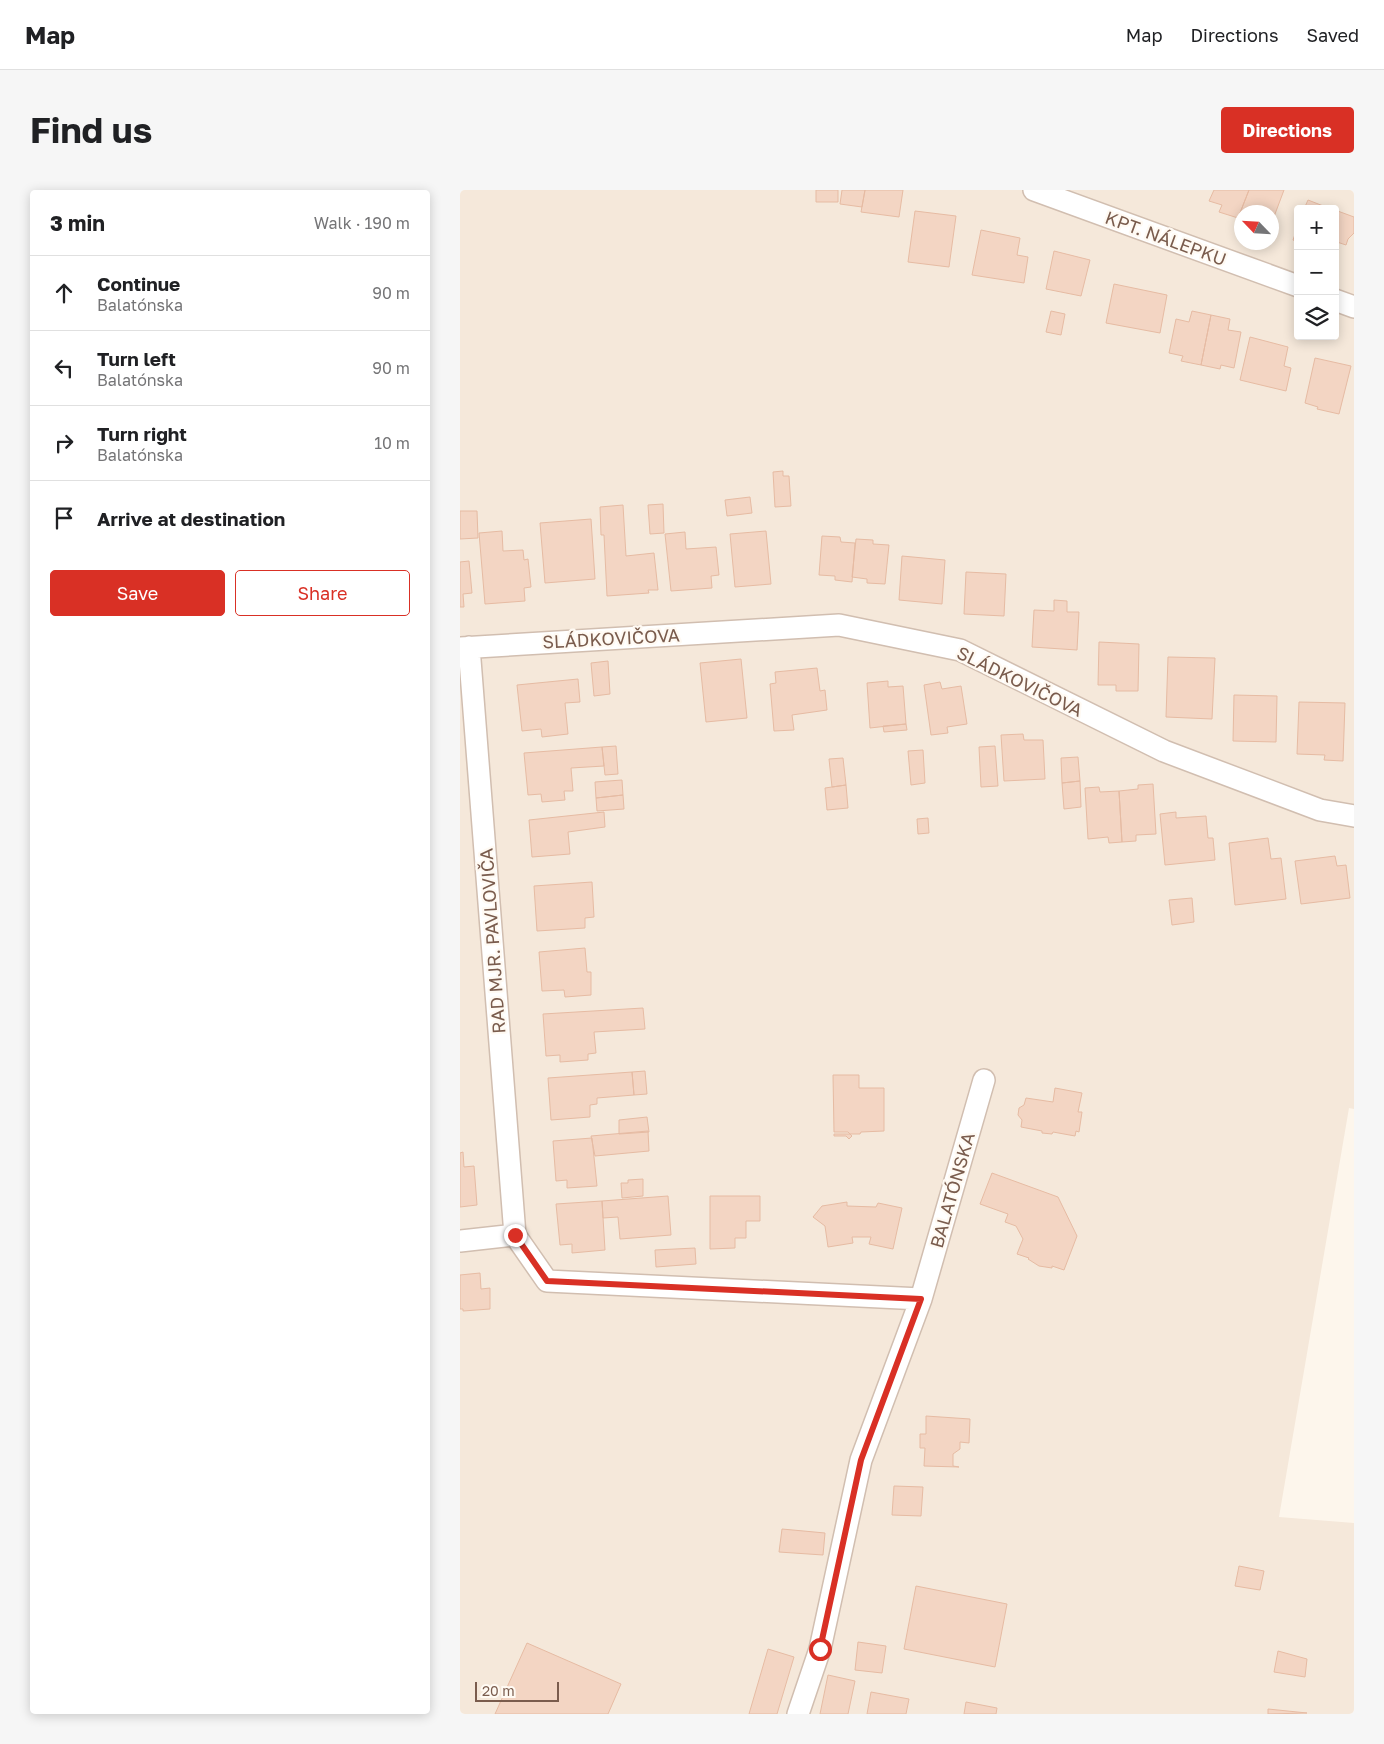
<!DOCTYPE html>
<meta charset="utf-8">
<style>
body{margin:0;font-family:"Golos Text",sans-serif;background:#f6f6f6;color:#202124}
.controls{position:absolute;right:15px;top:15px;display:grid;overflow:hidden;border-radius:5px;box-shadow:0 2px 12px #0003}
.controls button{width:45px;height:45px;display:grid;place-items:center;padding:0;border:0;border-bottom:1px solid #e0e0e0;background:#fff;color:#202124;font:25px sans-serif}
.compass{position:absolute;left:774px;top:15px;width:45px;height:45px;border-radius:50%;background:#fff;box-shadow:0 2px 12px #0003;rotate:295deg}
.scale{position:absolute;left:15px;bottom:12px;width:84px;box-sizing:border-box;padding-left:5px;border:2px solid #7a5c4d;border-top:0;font-size:14px;line-height:18px;white-space:nowrap;color:#7a5c4d;-webkit-text-stroke:4px #fffaf3;paint-order:stroke}
.stop{position:absolute;width:15px;height:15px;margin:-11px;border:4px solid #d93025;border-radius:50%;background:#fff}
.stop.end{background:#d93025;border-color:#fff;box-shadow:0 1px 5px #0008}
.list{margin:0;padding:0;list-style:none}
h2{display:flex;justify-content:space-between;align-items:center;height:65px;margin:0;padding:0 20px;font-size:21px}
h2 small{font-size:16px;font-weight:400;color:#757577}
.list li{display:grid;grid-template-columns:32px 1fr auto;gap:15px;align-items:center;box-sizing:border-box;height:75px;padding:0 20px;border-top:1px solid #e0e0e0}
.list b{display:block;font-size:19px;white-space:nowrap}
.list p{margin:0;font-size:16px;white-space:nowrap;color:#757577}
.list em{font-size:16px;font-style:normal;color:#757577}
.actions{display:flex;gap:10px;padding:15px 20px}
.actions a{flex:1;padding:11px 0;border:1px solid #d93025;border-radius:5px;text-align:center;font-size:18px;color:#d93025}
.actions .main{background:#d93025;color:#fff}
.icon{flex:none;width:28px;height:28px;fill:none;stroke:currentColor;stroke-width:2;stroke-linecap:round;stroke-linejoin:round}
.map{position:relative;flex:none;width:894px;height:1524px;overflow:hidden;border-radius:5px}
header{display:flex;align-items:center;gap:30px;box-sizing:border-box;height:70px;padding:0 25px;background:#fff;border-bottom:1px solid #e0e0e0}
header strong{font-size:24px}
nav{display:flex;gap:28px;margin-inline-start:auto;font-size:18px}
.intro{display:flex;align-items:center;justify-content:space-between;box-sizing:border-box;height:120px;padding:0 30px}
h1{margin:0;font-size:35px}
.button{padding:12px 22px;border-radius:5px;background:#d93025;color:#fff;font-size:18px;font-weight:700}
main{display:flex;gap:30px;padding:0 30px}
aside{flex:1;background:#fff;border-radius:5px;box-shadow:0 2px 12px #0003}
.map>svg:first-child{display:block}
.residential{fill:#f5e8da;fill-rule:evenodd}
.building{fill:#f3d5c3;stroke:#e6bba3}
.lines{fill:none;stroke-linecap:round;stroke-linejoin:round}
.street-casing{stroke:#d1beb0;stroke-width:24}
.street{stroke:#fff;stroke-width:21}
.route{stroke:#d93025;stroke-width:6}
.labels{text-anchor:middle;dominant-baseline:central;stroke-width:4.5;stroke-linejoin:round;paint-order:stroke}
.street-label{font-size:18px;fill:#7a5c4d;stroke:#fffaf3}
</style>
<header>
<strong>Map</strong>
<nav><a>Map</a><a>Directions</a><a>Saved</a></nav>
</header>
<div class="intro"><h1>Find us</h1><a class="button">Directions</a></div>
<main>
<aside>
<h2>3 min<small>Walk · 190 m</small></h2>
<ul class="list">
<li><svg class="icon" aria-label="ahead" viewBox="0 0 24 24"><path d="M12 20V5M6 11l6-6 6 6"/></svg><div><b>Continue</b><p>Balatónska</p></div><em>90 m</em></li>
<li><svg class="icon" aria-label="left" viewBox="0 0 24 24"><path d="M17 20v-9H6M10 6l-5 5 5 5"/></svg><div><b>Turn left</b><p>Balatónska</p></div><em>90 m</em></li>
<li><svg class="icon" aria-label="right" viewBox="0 0 24 24"><path d="M7 20v-9h11M14 6l5 5-5 5"/></svg><div><b>Turn right</b><p>Balatónska</p></div><em>10 m</em></li>
<li><svg class="icon" aria-label="arrive" viewBox="0 0 24 24"><path d="M6 21V4h12l-3 4 3 4H6"/></svg><div><b>Arrive at destination</b></div></li>
</ul>
<div class="actions"><a class="main">Save</a><a>Share</a></div>
</aside>
<div class="map">
<svg width="894" height="1524" viewBox="0 0 894 1524">
<rect width="100%" height="100%" fill="#fdf6ec"/>
<path class="residential" d="M0,0H894V919L889,918L819,1327L894,1333V1524H0ZM838,19H875V146H838ZM782,22H812V52H782Z"/>
<path class="building" d="M356,0H378V12H356Z
M382,0H405L402,17L380,14Z
M405,0H443L439,27L401,22Z
M754,0H789L778,28L759,22L762,15L749,11Z
M789,0H824L812,32V22H782V30L778,28Z
M848,10L871,19H844Z
M875,20L894,27V43L888,49L886,55L877,52L875,56Z
M455,21L496,26L489,77L448,72Z
M838,36V52L833,50Z
M521,40L560,48L557,65L568,67L564,93L512,85Z
M594,61L630,70L621,106L586,99Z
M654,94L707,105L700,143L646,133Z
M591,121L605,124L601,145L586,142Z
M732,121L751,125L741,175L721,171L723,166L709,163L716,129L729,132Z
M751,125L770,129L768,140L781,142L774,178L761,175L760,179L741,175Z
M790,147L828,157L824,176L831,178L826,201L780,190Z
M855,168L891,176L879,224L857,219L858,217L845,213Z
M323,281V286H329L331,316L315,317L313,282Z
M290,307L292,323L267,326L265,310Z
M203,314L204,343L190,344L188,315Z
M163,315L166,366L194,363L198,400H188L189,403L147,406L144,345H141L140,317Z
M0,321H17L18,348L0,349Z
M131,329L135,389L85,393L80,333Z
M42,341L43,361L63,360L64,370L68,369L71,397L64,398L65,411L25,414L19,343Z
M306,341L311,394L275,397L270,344Z
M225,342L226,359L256,357L259,385L251,386L252,398L211,401L205,344Z
M362,346L380,347L381,352L395,353L392,392L375,390V386L359,385Z
M396,349L413,350V354L429,355L425,394L407,393V389L392,387Z
M442,366L485,370L482,414L439,410Z
M9,371L12,403L3,404L4,417H0V372Z
M506,382L546,384L544,426L504,424Z
M594,410L607,411V422H619L617,460L572,457L574,420L594,421Z
M639,452L679,454L678,501H656V495H638Z
M708,467L755,468L752,529L706,527Z
M281,469L287,528L246,532L240,473Z
M148,471L150,504L134,506L131,473Z
M357,478L360,501L365,500L367,520L332,525L334,540L314,541L310,494L316,493L315,482Z
M118,489L120,512L105,513L108,544L82,547L81,539L62,541L57,495Z
M428,491V497L443,496L446,534L410,538L407,493Z
M480,492L482,499L501,496L507,534L487,537L488,543L471,545L464,495Z
M774,505L817,506L816,552L773,551Z
M839,512L885,513L883,571L864,570L865,565L837,564Z
M446,534L447,540L424,542L423,536Z
M563,544L564,550H583L585,589L544,591L541,545Z
M156,556L158,584L145,585L142,557Z
M535,556L538,596L521,597L519,557Z
M142,557L144,576L111,578L113,601H104L105,610L82,612L81,604L68,605L64,563Z
M463,560L465,593L451,595L448,561Z
M618,567L620,591L602,593L601,568Z
M383,568L386,595L372,597L369,569Z
M162,590L163,605L136,608L135,592Z
M620,591L621,617L604,619L602,593Z
M693,594L696,644L676,645V651L662,652L659,601L678,599V595Z
M386,595L388,618L367,620L365,598Z
M639,597L640,602L659,601L662,652L649,653L648,647L628,649L625,598Z
M163,605L164,619L137,621L136,608Z
M144,622L145,637L108,642L110,664L72,667L69,630Z
M716,622V628L746,626L748,648H753L755,670L705,675L700,624Z
M468,628L469,643L458,644L457,629Z
M808,648L811,669L821,668L826,709L775,715L769,653Z
M875,666L877,676L886,675L890,708L841,714L835,671Z
M132,692L134,727L125,728V738L77,741L74,696Z
M732,708L734,732L712,735L709,710Z
M125,758L127,782H131V805L105,807L104,800L82,801L79,762Z
M183,818L185,839L134,842L136,863L128,864V870L100,872V865L86,866L83,824Z
M185,881L187,904L174,905L172,882Z
M172,882L174,905L137,908V914L130,915V927L91,930L88,888Z
M373,885H399V898H424V941L401,942L400,944H390L388,942H374Z
M595,898L622,903L618,922H622L619,942L616,941L615,946L593,942L592,944L582,943V941L561,937L562,930L558,925L559,918L564,915L566,908L593,912Z
M187,927L189,942L159,944V930Z
M188,941L189,961L135,966L131,946Z
M374,944H390L392,946L389,949L386,946H374Z
M132,948L137,996L107,998V990L96,991L93,951Z
M3,962L4,977L14,976L17,1015L0,1017V963Z
M532,983L598,1007L617,1046L604,1080L592,1076V1078L579,1076L568,1069L569,1068L557,1064L563,1049L556,1036L545,1032L548,1024L520,1014Z
M183,989V1006L162,1008L161,993H168V990Z
M208,1006L211,1045L160,1049L158,1027L143,1028L142,1011Z
M250,1006H300V1031H286V1048H275V1058L250,1059Z
M142,1011L145,1060L112,1063V1054L100,1055L96,1014Z
M387,1012V1016L416,1017L418,1013L442,1018L433,1059L409,1054L411,1047H392L393,1053L368,1057L365,1036L353,1027L362,1016Z
M235,1058L236,1074L196,1077L195,1060Z
M20,1083L21,1099L30,1098V1119L3,1121V1119H0V1085Z
M466,1226L510,1229L509,1253L500,1252V1259L493,1264V1276L499,1277L464,1276L465,1258H460V1244H466Z
M434,1296L463,1297L461,1326L432,1325Z
M322,1339L365,1343L363,1365L319,1362Z
M779,1376L804,1381L800,1400L775,1396Z
M456,1396L547,1414L535,1477L444,1459Z
M398,1452L426,1456L422,1483L395,1480Z
M67,1453L161,1494L148,1524H35Z
M308,1459L334,1467L317,1524H289Z
M818,1461L847,1469L845,1487L814,1482Z
M368,1485L395,1491L388,1524H360Z
M411,1502L449,1509L446,1524H407Z
M506,1512L537,1518L536,1524H504Z
M808,1519L847,1523L808,1524Z"/>
<g class="lines">
<defs>
<path id="street" d="M574,0L838,96
M875,110L894,117
M9,457L55,1045
M0,458L379,435L500,460L704,561L860,620L894,626
M55,1045L87,1091L461,1109
M0,1051L55,1045
M338,1524L360,1459L401,1270L461,1109L524,890"/>
</defs>
<use href="#street" class="street-casing"/>
<use href="#street" class="street"/>
</g>
<g class="lines">
<path class="route" d="M55,1045L87,1091L461,1109L401,1270L360,1459"/>
</g>
<g class="labels">
<g class="street-label">
<text transform="translate(706 48) rotate(20)">KPT. NÁLEPKU</text>
<text transform="translate(151 448) rotate(-3)">SLÁDKOVIČOVA</text>
<text transform="translate(560 491) rotate(26)">SLÁDKOVIČOVA</text>
<text transform="translate(32 751) rotate(-94)">RAD MJR. PAVLOVIČA</text>
<text transform="translate(492 1000) rotate(-74)">BALATÓNSKA</text>
</g>
</g>
</svg>
<div class="controls">
<button>+</button>
<button>−</button>
<button><svg class="icon" aria-label="layers" viewBox="0 0 24 24"><path d="M12 4l9 5-9 5-9-5zM3 14l9 5 9-5"/></svg></button>
</div>
<svg class="compass" viewBox="-18 -18 36 36"><path d="M0-13l5 13h-10z" fill="#e53935"/><path d="M0 13l5-13h-10z" fill="#757577"/></svg>
<div class="scale">20 m</div>
<div class="stop" style="left:360px;top:1459px"></div>
<div class="stop end" style="left:55px;top:1045px"></div>
</div>
</main>
